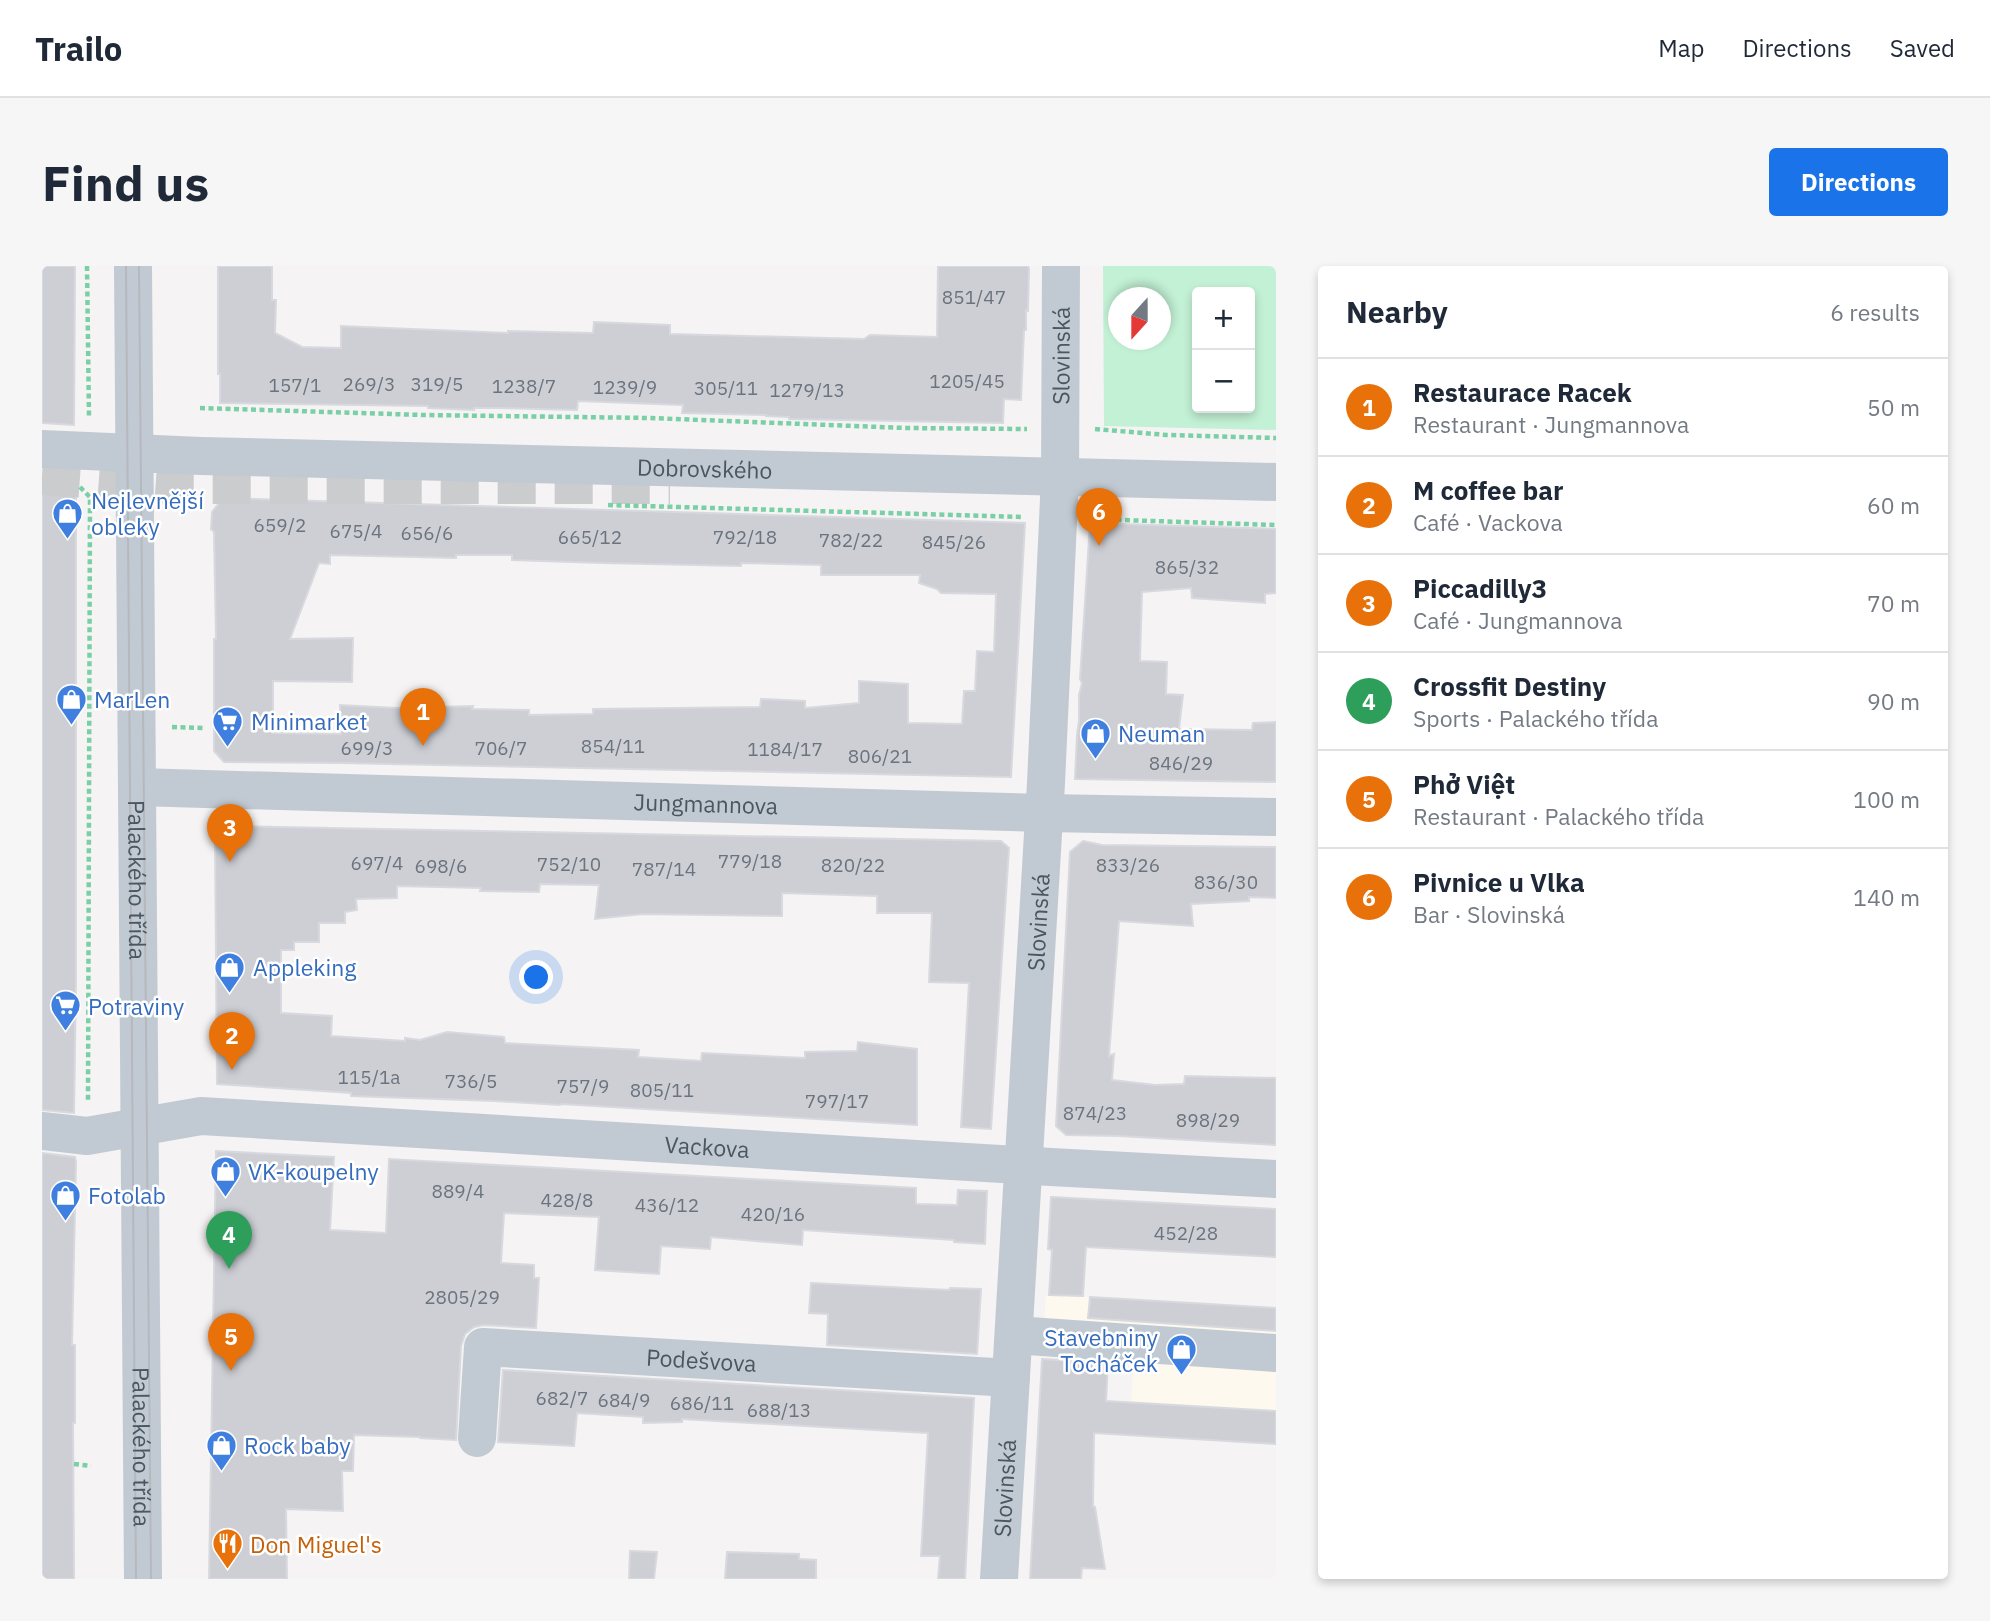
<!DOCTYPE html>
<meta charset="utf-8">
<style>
body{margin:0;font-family:"IBM Plex Sans",sans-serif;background:#f6f6f7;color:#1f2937}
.controls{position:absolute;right:21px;top:21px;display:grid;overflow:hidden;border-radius:7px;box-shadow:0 4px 10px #0003}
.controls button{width:63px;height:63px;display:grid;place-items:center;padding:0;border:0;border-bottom:2px solid #e0e1e3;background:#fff;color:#1f2937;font:35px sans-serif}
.compass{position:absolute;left:1066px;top:21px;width:63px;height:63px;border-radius:50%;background:#fff;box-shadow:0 4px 10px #0003;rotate:201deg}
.you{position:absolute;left:495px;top:712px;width:24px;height:24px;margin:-18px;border:5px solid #fff;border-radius:50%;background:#1a73e8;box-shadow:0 0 0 10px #1a73e833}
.badge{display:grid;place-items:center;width:46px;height:46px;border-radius:50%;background:#1a73e8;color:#fff;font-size:23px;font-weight:700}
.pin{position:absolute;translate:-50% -58px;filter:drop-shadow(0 2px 4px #0008)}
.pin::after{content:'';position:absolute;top:37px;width:24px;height:21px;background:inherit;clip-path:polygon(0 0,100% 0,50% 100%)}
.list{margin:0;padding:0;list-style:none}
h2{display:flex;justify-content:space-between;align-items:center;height:91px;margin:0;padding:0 28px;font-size:30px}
h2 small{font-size:23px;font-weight:400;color:#747a83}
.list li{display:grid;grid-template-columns:46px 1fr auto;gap:21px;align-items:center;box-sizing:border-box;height:98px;padding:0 28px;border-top:2px solid #e0e1e3}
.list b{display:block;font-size:26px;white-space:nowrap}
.list p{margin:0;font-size:23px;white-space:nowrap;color:#747a83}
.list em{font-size:23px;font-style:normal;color:#747a83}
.map{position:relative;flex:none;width:1234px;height:1313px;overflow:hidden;border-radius:7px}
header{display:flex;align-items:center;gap:42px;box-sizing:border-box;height:98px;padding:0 35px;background:#fff;border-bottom:2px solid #e0e1e3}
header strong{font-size:33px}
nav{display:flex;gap:38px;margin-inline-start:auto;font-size:24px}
.intro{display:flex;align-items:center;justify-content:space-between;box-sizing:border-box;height:168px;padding:0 42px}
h1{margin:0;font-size:49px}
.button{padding:18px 32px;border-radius:7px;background:#1a73e8;color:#fff;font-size:24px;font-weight:700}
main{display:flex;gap:42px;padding:0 42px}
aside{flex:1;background:#fff;border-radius:7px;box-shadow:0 4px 10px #0003}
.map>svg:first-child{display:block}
.commercial{fill:#fdf9ef}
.green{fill:#c3f1d5;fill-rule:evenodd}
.building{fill:#cdcfd5;stroke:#d7d9de;stroke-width:2;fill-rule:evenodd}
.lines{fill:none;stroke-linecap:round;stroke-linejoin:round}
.highway-tunnel{stroke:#caccce;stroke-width:38;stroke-dasharray:38 19;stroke-linecap:butt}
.path{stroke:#7ad0a6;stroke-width:4.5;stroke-dasharray:5 3.5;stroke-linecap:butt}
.minor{stroke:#c1cad2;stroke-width:38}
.tram{stroke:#b5b8bd;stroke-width:2}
.labels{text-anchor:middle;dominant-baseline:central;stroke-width:5;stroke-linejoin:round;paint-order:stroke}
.number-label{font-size:19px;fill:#6b747e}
.street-label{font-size:23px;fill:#4a5661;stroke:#fff}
.shop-label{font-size:23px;fill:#366cbe;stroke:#fff;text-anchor:start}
.food-label{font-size:23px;fill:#c56008;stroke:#fff;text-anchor:start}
</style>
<header>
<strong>Trailo</strong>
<nav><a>Map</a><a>Directions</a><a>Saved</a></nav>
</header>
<div class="intro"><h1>Find us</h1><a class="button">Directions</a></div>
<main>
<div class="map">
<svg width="1234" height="1313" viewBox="0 0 1234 1313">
<rect width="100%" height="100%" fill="#f5f3f3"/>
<path class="commercial" d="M1004,1029L1234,1042V1178L1087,1169L1092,1093L1001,1071Z"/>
<path class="green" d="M1061,0H1234V164L1062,160ZM1155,26H1208V142H1155ZM1076,32H1118V74H1076Z"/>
<path class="building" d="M0,0H33L32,159L0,157Z
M176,0H230V34H234L233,67L260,81L299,82V60L466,67V65L551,67L552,56L628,59V68L822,73L828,69L895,71L896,0H986L987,3L986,45L984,44V64H982L979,134L962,133L961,157L747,153V151L724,150V149L640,147L641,139L536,135L535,144L453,142H432V144L386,142V140L178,137V108H176Z
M0,221L34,224V713L32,847L0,844Z
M181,232L983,257L969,511L299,497L182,496L172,485V373H174L172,266L169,263L170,246ZM288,289L414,292V289H470V294L561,297L699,300V297L779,299V309H878L877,317L895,323L899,327L954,328L952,386L935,385L933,425H922L920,458L866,457V418L817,415V437L763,442V435L719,433L718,441L551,443V448L487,449V444L430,443L431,440L355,442L298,439L299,468L231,467V415L310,416L311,372L248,373L277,297L288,298Z
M1048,258H1080L1234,263V327L1223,328V337L1150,332L1149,322L1100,326L1098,395L1125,396L1124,428L1141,429L1137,463L1210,464L1211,457L1234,456V516L1033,513L1035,469L1037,455V429L1040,417L1038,413Z
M184,560L959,575L967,582L949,863L919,861L927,717L887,716L890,647H835V630L740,627V650L601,648L553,653L557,619L498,618L497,626L438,625L439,622L355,620V632L314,633L315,644L303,646V657H277V676H252V684H239V747L290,750L289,770L363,775V772L378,774L405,766L462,771L463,777L597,784L596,791L659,795L660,787L763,792V786L815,785L816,776L875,783V859L519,838L518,839L453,835L309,830V827L175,818L173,570Z
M1041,575L1060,579L1234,581V632L1207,631V635L1149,638L1151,660L1077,655L1067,790L1072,788L1070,814L1113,819L1142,818L1143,810L1234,812V879L1078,870L1024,869L1014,860L1028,586Z
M174,885L292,891L288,964L344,967L347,893L874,922V938L915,939L916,924L945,925L943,978L912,976V974L761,964L760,979L669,971L668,983L619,980L617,1008L553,1004L557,951L462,947L459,997L492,999V1012H497L494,1062L442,1059L432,1061L423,1068L419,1080L414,1174L378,1172V1171L312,1169L311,1205H300L301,1245L244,1243L245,1313H167Z
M0,887L33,891L34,895L30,1079H33V1157H31L32,1313H0Z
M1009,931L1234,943V991L1044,981L1041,1030L1007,1029L1010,984L1006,983Z
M769,1017L907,1024L908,1022L939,1023L935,1088L785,1079L786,1048L767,1047Z
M1048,1031L1234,1042V1065L1046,1052Z
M1000,1093L1066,1097L1064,1135L1234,1145V1178L1052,1167L1051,1240L1053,1241L1063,1303L1040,1302L1039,1313H988Z
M461,1104L932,1132L923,1313H896L898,1290H879L886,1167L640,1153V1156L601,1157V1151L535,1147L532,1180L456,1176Z
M588,1285L615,1286L612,1313H587Z
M685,1286L757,1288V1293L774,1294V1313H683Z"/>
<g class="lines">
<path class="highway-tunnel" d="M0,210L129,219H628"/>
<path class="path" d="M45,0L47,151
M158,142L381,149L608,152L863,162L985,163
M1053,163L1125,169L1234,172
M38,221L48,231L46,835
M566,239L981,251
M1049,253L1234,259
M130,461L161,462
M32,1198L49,1200"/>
<g class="minor">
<path id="s1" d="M91,0L101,1313"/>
<path id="s2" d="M0,183L159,190L1234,216"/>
<path id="s3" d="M95,521L1003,547L1234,551"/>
<path id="s4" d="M0,865L45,870L159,850L1009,901L1234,913"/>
<path d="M972,1069L1234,1087"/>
<path id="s5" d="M435,1172L441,1081L969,1112"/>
<path id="s6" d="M957,1313L1004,517L1018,211L1019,0"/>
</g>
<path class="tram" d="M84,0L94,1313
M97,0L109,1313"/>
</g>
<defs>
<symbol id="shop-pin" viewBox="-11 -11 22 30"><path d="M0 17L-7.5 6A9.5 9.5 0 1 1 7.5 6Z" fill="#3f7fe0" stroke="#fff"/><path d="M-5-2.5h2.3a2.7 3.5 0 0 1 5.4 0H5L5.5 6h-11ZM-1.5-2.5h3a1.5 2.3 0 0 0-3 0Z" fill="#fff"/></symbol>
<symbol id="supermarket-pin" viewBox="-11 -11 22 30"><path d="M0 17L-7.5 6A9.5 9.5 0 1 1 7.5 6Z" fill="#3f7fe0" stroke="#fff"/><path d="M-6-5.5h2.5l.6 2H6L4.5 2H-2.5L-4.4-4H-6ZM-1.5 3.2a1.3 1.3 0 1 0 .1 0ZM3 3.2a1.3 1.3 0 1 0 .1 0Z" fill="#fff"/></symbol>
<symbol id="restaurant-pin" viewBox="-11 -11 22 30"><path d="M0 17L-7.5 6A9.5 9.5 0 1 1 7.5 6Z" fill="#e8710a" stroke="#fff"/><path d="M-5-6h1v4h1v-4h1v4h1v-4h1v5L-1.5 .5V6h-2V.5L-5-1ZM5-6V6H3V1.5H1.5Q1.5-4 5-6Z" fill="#fff"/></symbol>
</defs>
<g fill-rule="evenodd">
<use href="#shop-pin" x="8" y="230" width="35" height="47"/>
<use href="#shop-pin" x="12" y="416" width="35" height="47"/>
<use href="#supermarket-pin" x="168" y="438" width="35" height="47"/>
<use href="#shop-pin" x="1036" y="450" width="35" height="47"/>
<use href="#shop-pin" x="170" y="684" width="35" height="47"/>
<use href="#supermarket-pin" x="6" y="722" width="35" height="47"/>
<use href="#shop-pin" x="166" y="888" width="35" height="47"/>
<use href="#shop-pin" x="6" y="912" width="35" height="47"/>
<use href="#shop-pin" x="1122" y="1066" width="35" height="47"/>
<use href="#shop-pin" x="162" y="1162" width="35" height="47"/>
<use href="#restaurant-pin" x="168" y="1260" width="35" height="47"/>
</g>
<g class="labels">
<g class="number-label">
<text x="932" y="31">851/47</text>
<text x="925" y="115">1205/45</text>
<text x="327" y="118">269/3</text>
<text x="395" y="118">319/5</text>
<text x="253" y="119">157/1</text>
<text x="482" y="120">1238/7</text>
<text x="583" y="121">1239/9</text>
<text x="684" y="122">305/11</text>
<text x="765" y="124">1279/13</text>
<text x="238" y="259">659/2</text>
<text x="314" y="265">675/4</text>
<text x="385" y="267">656/6</text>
<text x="548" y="271">665/12</text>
<text x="703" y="271">792/18</text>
<text x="809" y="274">782/22</text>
<text x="912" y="276">845/26</text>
<text x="1145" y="301">865/32</text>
<text x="571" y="480">854/11</text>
<text x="325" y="482">699/3</text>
<text x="459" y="482">706/7</text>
<text x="743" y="483">1184/17</text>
<text x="838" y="490">806/21</text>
<text x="1139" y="497">846/29</text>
<text x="708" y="595">779/18</text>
<text x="335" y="597">697/4</text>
<text x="527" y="598">752/10</text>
<text x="811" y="599">820/22</text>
<text x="1086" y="599">833/26</text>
<text x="399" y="600">698/6</text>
<text x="622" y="603">787/14</text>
<text x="1184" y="616">836/30</text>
<text x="327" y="811">115/1a</text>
<text x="429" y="815">736/5</text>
<text x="541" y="820">757/9</text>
<text x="620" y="824">805/11</text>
<text x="795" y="835">797/17</text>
<text x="1053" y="847">874/23</text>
<text x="1166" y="854">898/29</text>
<text x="416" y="925">889/4</text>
<text x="525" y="934">428/8</text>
<text x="625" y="939">436/12</text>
<text x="731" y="948">420/16</text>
<text x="1144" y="967">452/28</text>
<text x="420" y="1031">2805/29</text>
<text x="520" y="1132">682/7</text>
<text x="582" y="1134">684/9</text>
<text x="660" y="1137">686/11</text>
<text x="737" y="1144">688/13</text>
</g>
<g class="street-label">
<text stroke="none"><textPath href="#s6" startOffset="1225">Slovinská</textPath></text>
<text stroke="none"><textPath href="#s2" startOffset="663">Dobrovského</textPath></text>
<text stroke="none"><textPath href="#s3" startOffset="569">Jungmannova</textPath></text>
<text stroke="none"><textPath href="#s1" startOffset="614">Palackého třída</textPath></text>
<text stroke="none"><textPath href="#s6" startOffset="658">Slovinská</textPath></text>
<text stroke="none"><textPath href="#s4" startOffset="668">Vackova</textPath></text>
<text stroke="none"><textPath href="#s5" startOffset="310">Podešvova</textPath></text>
<text stroke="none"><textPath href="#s1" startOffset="1181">Palackého třída</textPath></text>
<text stroke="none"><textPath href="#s6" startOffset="91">Slovinská</textPath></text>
</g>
<g class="shop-label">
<text x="49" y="234">Nejlevnější<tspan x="49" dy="26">obleky</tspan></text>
<text x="52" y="433">MarLen</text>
<text x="209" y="455">Minimarket</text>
<text x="1076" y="467">Neuman</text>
<text x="211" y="701">Appleking</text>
<text x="46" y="740">Potraviny</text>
<text x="206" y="905">VK-koupelny</text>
<text x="46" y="929">Fotolab</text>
<text x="1116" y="1071" text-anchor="end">Stavebniny<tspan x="1116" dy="26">Tocháček</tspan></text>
<text x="202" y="1179">Rock baby</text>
</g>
<g class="food-label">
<text x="208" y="1278">Don Miguel's</text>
</g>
</g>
</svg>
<div class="controls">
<button>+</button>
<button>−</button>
</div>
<svg class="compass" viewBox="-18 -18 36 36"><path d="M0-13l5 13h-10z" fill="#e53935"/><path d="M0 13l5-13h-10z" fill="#747a83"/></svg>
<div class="you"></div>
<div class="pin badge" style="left:381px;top:480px;background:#e8710a">1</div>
<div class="pin badge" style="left:190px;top:804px;background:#e8710a">2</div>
<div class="pin badge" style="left:188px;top:596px;background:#e8710a">3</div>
<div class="pin badge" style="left:187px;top:1003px;background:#2e9e5b">4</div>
<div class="pin badge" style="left:189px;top:1105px;background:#e8710a">5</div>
<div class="pin badge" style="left:1057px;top:280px;background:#e8710a">6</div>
</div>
<aside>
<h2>Nearby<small>6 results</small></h2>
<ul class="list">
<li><span class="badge" style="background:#e8710a">1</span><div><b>Restaurace Racek</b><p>Restaurant · Jungmannova</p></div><em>50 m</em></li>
<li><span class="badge" style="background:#e8710a">2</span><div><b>M coffee bar</b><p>Café · Vackova</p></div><em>60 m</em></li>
<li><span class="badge" style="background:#e8710a">3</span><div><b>Piccadilly3</b><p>Café · Jungmannova</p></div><em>70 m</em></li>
<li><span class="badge" style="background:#2e9e5b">4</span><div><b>Crossfit Destiny</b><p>Sports · Palackého třída</p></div><em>90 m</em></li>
<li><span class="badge" style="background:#e8710a">5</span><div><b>Phở Việt</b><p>Restaurant · Palackého třída</p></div><em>100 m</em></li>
<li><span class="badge" style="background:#e8710a">6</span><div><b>Pivnice u Vlka</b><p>Bar · Slovinská</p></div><em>140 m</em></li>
</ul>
</aside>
</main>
